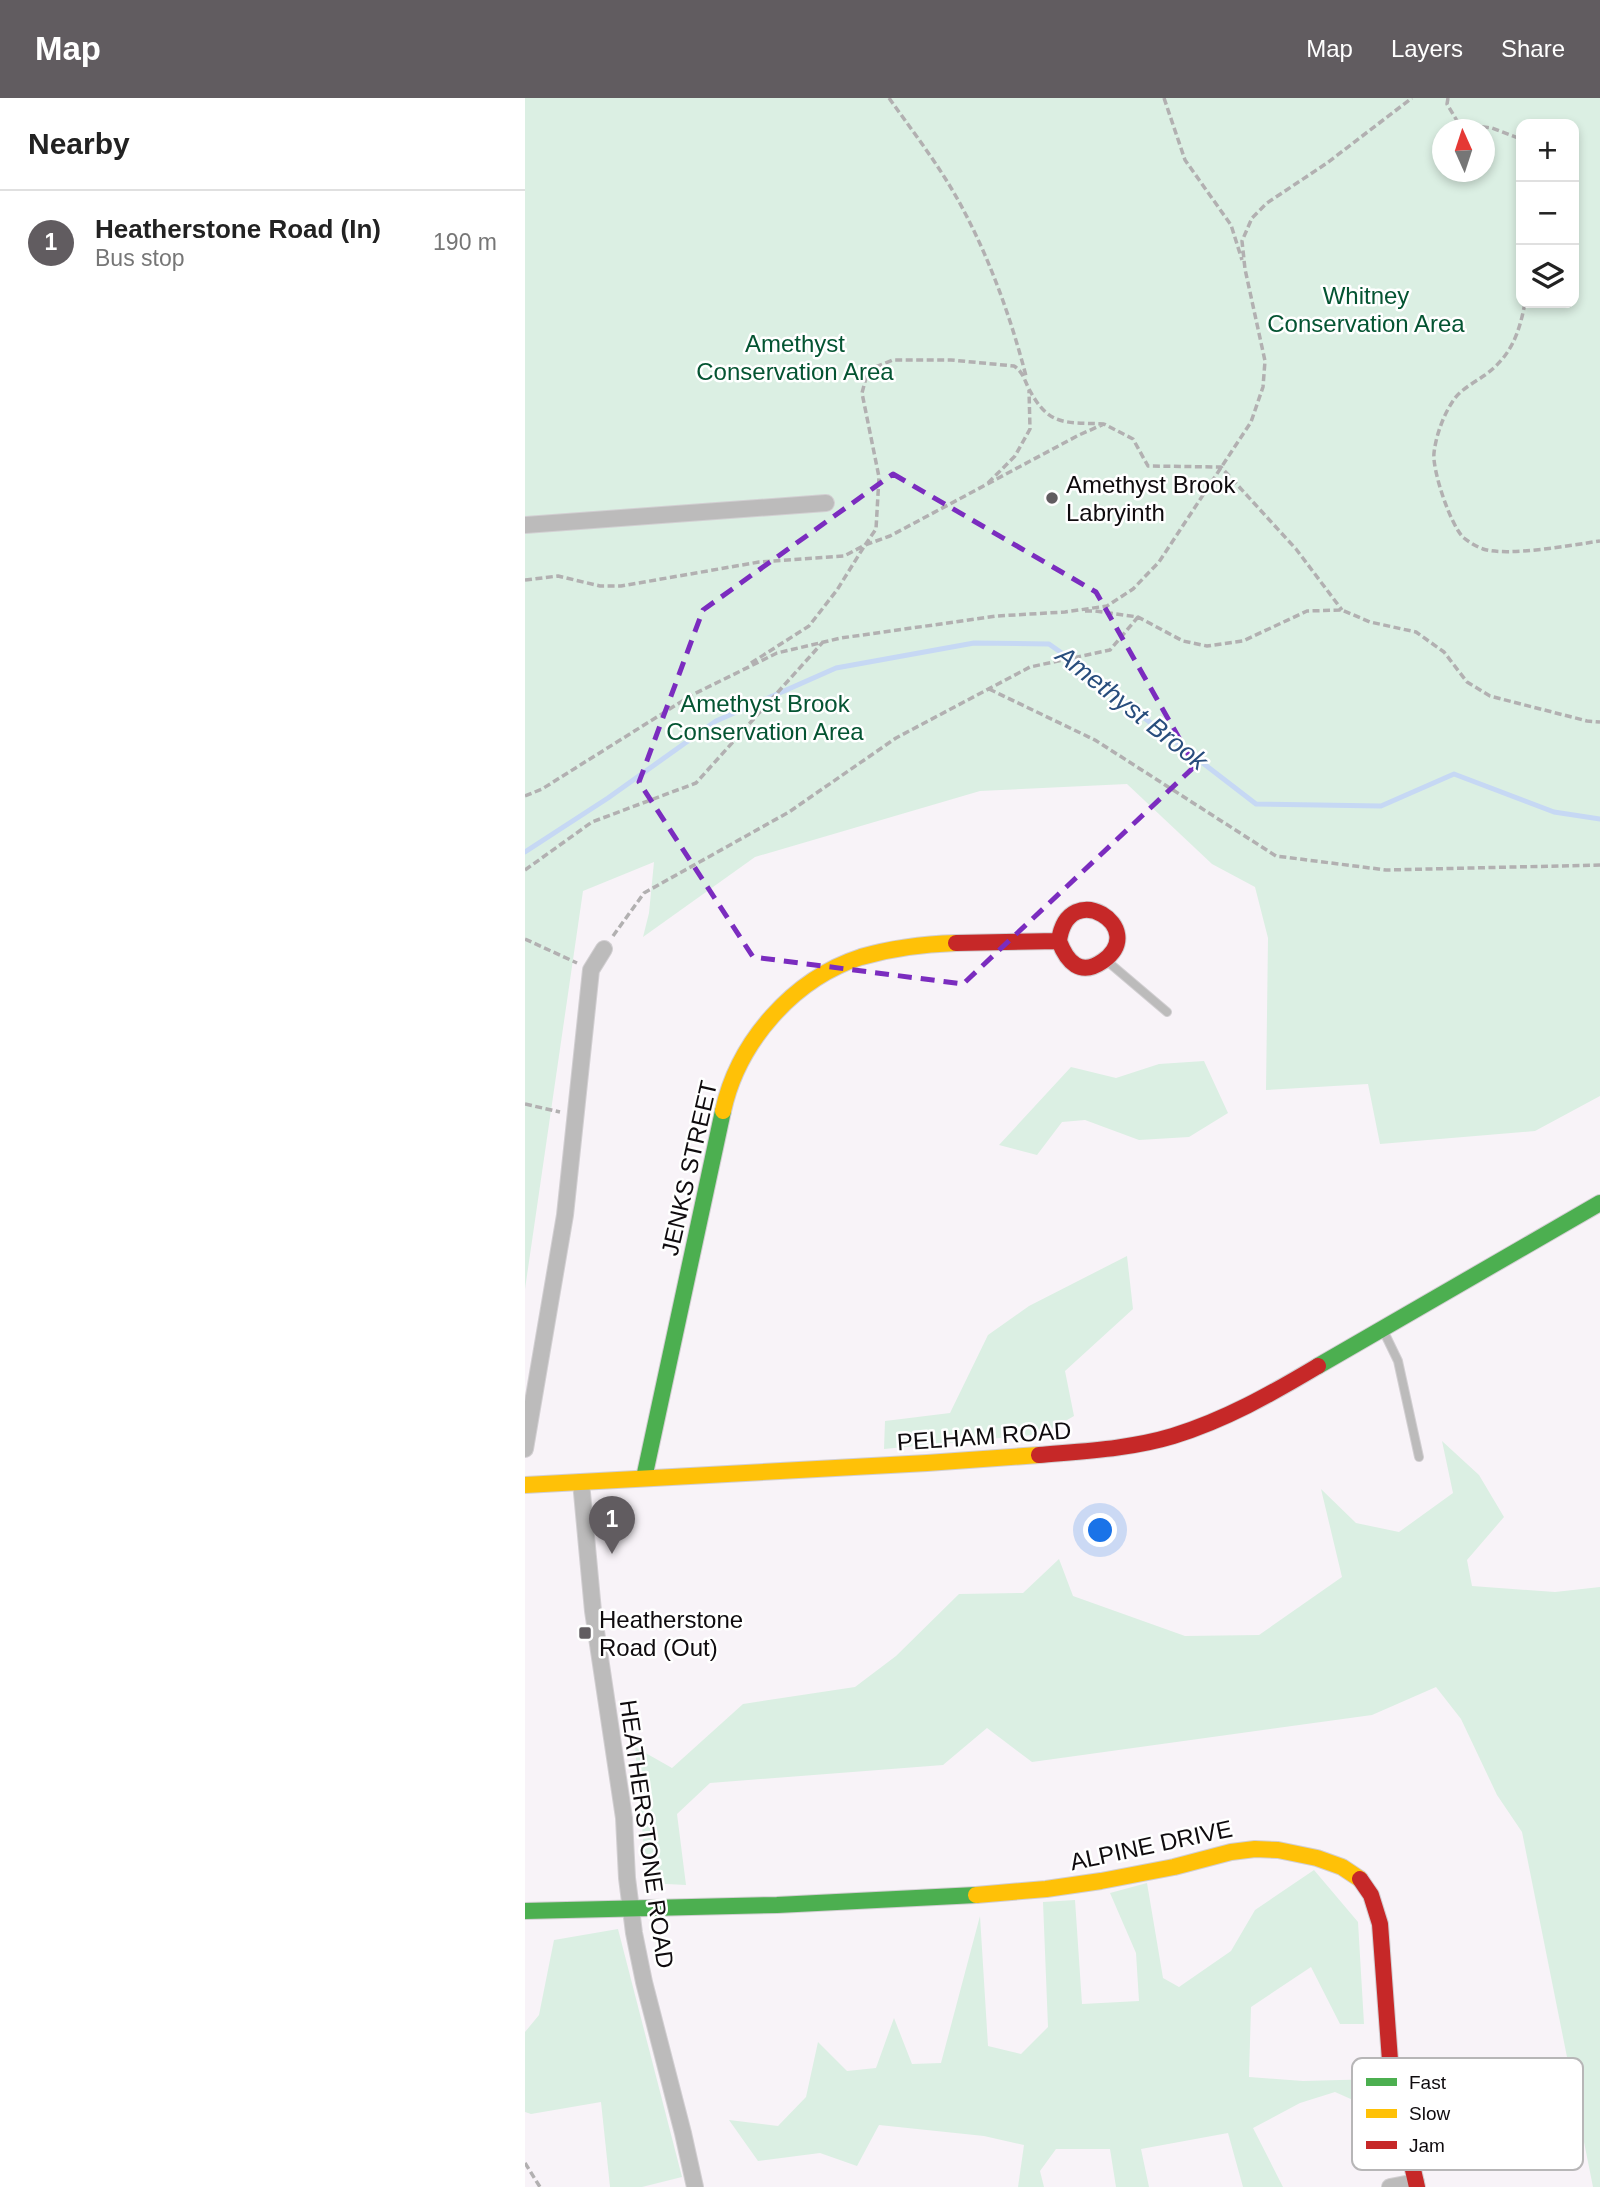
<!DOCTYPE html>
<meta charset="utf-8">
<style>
body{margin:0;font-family:Arial,sans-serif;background:#f6f6f6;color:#222}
.controls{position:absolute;right:21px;top:21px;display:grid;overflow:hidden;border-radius:14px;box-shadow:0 4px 10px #0003}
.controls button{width:63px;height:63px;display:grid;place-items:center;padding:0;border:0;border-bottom:2px solid #e0e0e0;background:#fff;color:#222;font:35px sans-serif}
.compass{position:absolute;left:907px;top:21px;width:63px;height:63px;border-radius:50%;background:#fff;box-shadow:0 4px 10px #0003;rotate:357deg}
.you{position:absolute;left:576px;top:1433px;width:24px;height:24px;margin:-18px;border:5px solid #fff;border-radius:50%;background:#1a73e8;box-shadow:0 0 0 10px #1a73e833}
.badge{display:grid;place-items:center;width:46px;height:46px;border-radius:50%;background:#615c60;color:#fff;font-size:23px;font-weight:700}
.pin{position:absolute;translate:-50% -58px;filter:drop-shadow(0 2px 4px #0008)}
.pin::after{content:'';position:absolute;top:37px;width:24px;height:21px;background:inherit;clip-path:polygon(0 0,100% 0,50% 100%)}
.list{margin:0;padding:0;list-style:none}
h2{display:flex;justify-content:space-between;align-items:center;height:91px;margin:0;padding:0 28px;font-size:30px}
h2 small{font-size:23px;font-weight:400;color:#767676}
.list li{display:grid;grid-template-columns:46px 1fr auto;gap:21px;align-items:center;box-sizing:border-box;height:105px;padding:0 28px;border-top:2px solid #e0e0e0}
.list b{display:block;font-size:26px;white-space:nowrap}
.list p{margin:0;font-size:23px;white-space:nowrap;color:#767676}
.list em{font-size:23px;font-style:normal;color:#767676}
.icon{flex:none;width:38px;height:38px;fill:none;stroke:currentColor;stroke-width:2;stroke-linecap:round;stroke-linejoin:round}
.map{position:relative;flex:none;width:1075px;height:2089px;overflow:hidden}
header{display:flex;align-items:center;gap:42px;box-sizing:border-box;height:98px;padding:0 35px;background:#615c60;color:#fff}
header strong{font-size:33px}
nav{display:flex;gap:38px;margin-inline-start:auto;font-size:24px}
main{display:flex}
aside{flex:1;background:#fff}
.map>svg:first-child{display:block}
.green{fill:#dbefe3;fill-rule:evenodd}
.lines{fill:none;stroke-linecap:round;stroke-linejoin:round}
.stream{stroke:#c6d8f4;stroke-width:5}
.lane-casing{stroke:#d2cfd2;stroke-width:10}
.street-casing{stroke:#d2cfd2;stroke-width:18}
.fast-casing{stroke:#d2cfd2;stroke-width:18}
.slow-casing{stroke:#d2cfd2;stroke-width:18}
.jam-casing{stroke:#d2cfd2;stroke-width:18}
.path{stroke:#b2b0b1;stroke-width:3.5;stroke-dasharray:7 3.5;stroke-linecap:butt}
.lane{stroke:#bcbbbb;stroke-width:8}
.street{stroke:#bcbbbb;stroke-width:16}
.fast{stroke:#4caf50;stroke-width:16}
.slow{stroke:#ffc107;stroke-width:16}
.jam{stroke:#c62828;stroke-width:16}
.marked{fill:none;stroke:#7b2cbf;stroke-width:5;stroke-dasharray:14 9;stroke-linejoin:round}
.poi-dot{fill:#615c60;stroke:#fff;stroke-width:2.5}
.labels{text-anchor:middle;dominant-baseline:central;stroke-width:5;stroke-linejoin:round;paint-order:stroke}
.park-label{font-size:24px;fill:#045432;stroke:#fff}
.poi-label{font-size:24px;fill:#0f0b0e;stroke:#fff;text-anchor:start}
.street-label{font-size:24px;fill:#0f0b0e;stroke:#fff}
.water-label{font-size:26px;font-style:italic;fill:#284d7d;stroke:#fff}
.key{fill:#fff;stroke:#b7b6b7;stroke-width:2}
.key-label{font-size:19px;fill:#0f0b0e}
</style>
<header>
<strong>Map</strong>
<nav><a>Map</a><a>Layers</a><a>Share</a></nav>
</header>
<main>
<aside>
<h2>Nearby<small></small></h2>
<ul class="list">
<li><span class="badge">1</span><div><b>Heatherstone Road (In)</b><p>Bus stop</p></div><em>190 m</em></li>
</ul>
</aside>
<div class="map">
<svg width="1075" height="2089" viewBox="0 0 1075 2089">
<rect width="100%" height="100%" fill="#f8f3f8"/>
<path class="green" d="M0,0H1075V998L1010,1033L855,1046L843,986L741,992L743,840L730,789L687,766L602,686L455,693L230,759L118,839L124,815L129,764L58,793L0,1191ZM996,26H1049V205H996ZM918,32H960V74H918Z
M679,963L703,1015L664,1039L614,1042L560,1022L537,1024L512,1057L474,1047L546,969L591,980L634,966Z
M602,1158L608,1211L540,1273L549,1318L518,1336L359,1351L360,1323L425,1315L463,1237L504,1208Z
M917,1343L954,1377L979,1419L942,1462L947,1488L1030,1494L1075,1489V2089H1068L997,1734L972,1697L936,1621L911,1589L847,1617L507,1664L462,1630L418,1667L185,1685L152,1716L161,1787L122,1785L110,1649L147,1670L218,1606L330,1589L371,1558L434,1496L498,1495L534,1461L548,1498L660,1538L734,1537L817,1479L796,1391L831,1425L874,1434L928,1395Z
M789,1772L833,1824L839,1926H815L786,1869L726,1909L724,1979L778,1983L853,1981L855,2014L810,1994L775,2005L728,2030L758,2089H718L703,2035L616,2051L624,2089H591L585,2051H531L515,2073L519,2089H493L499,2047L459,2038L354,2027L332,2068L295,2055L233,2063L204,2022L253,2028L281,1999L293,1944L322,1973L351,1970L369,1920L387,1966L416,1965L455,1818L463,1948L496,1956L523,1929L518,1804L550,1802L557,1906L614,1903L611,1855L585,1795L622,1785L638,1880L654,1889L706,1853L730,1812Z
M93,1831L157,2079L117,2089H85L76,2004L6,2016L0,2014V1934L14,1917L29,1842Z"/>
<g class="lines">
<path class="stream" d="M0,754L83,700L191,623L311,570L449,545L524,546L572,580L618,619L731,706L856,708L929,676L1029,714L1075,721"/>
<defs>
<path id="lane" d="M582,863L642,914
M858,1232L873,1263L894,1359"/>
<path id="street" d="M0,427L301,405
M0,1351L40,1117L66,872L79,851
M56,1384L68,1513L99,1720L102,1780L109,1835L119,1884L158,2035L170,2089
M865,2089L891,2084"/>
<path id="fast" d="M793,1268L1075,1105
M119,1380L198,1013
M0,1813L252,1807L451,1797"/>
<path id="slow" d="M198,1013C213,944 268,881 336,859C367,850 399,846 431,845
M0,1387L402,1365L514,1357
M451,1797L521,1791L576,1783L649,1769L706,1754L730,1751L753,1752L792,1760L817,1769L835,1781"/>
<path id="jam" d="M431,845L534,843C542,864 555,879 578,863C625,830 543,778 534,843
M514,1357C559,1353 605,1351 648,1338C700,1322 746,1296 793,1268
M835,1781L846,1797L855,1826L866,1976L892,2089"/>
</defs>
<use href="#lane" class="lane-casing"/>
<use href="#street" class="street-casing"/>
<use href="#fast" class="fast-casing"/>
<use href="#slow" class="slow-casing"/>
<use href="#jam" class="jam-casing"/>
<path class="path" d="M364,0C391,38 420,75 441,117C467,167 487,224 501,278
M639,0L660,62L706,127L717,162
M923,0L922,6L934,26L967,30L996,41
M1000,205C994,236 986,258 960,277C950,284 937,291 930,300C919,315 911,337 909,355C907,372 926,429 939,440C944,444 952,449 958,451C983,459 1047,447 1075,443
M463,385L490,358L505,331L504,292
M0,482L33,478L75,488H96L234,464L319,458L340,447L351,431L354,379L337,295L343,272L368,262H426L489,268C498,274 499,281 504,291C524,329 540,324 579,326
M560,513H570L613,519L658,543L682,548L718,543L782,513L817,512L845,524L891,534L919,554L942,584L965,598L1062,623L1075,624
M226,565L284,528L312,492L340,447L365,438L554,337L579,326L608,341L623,368L696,369L771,451L817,512
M464,591L570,642L751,758L861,772L1075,767
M0,698L17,691L167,597L252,555L316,540L472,518L540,514L582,508L608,491L634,464L726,324L738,289L740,263L720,171L717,143L727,120L742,105L802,65L887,0
M0,772L67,724L171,685L298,544
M88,838L119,795L264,714L371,640L505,569L585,552L613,519
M0,841L52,865
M0,1006L35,1014
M0,2065L15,2089"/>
<use href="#lane" class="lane"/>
<use href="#street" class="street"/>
<use href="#fast" class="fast"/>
<use href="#slow" class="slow"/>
<use href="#jam" class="jam"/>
</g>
<path class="marked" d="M368,376L571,494L670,668L438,886L228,859L114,684L178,512Z"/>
<g class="poi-dot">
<circle cx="527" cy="400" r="7"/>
<rect x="53" y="1528" width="14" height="14" rx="3.5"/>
</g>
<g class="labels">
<g class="park-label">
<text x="841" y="197">Whitney<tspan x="841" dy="28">Conservation Area</tspan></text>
<text x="270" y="245">Amethyst<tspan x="270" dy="28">Conservation Area</tspan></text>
<text x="240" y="605">Amethyst Brook<tspan x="240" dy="28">Conservation Area</tspan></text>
</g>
<g class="poi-label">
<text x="541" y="386">Amethyst Brook<tspan x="541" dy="28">Labryinth</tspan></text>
<text x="74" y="1521">Heatherstone<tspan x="74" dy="28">Road (Out)</tspan></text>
</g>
<g class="street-label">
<text transform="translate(164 1070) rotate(-77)">JENKS STREET</text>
<text transform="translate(459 1338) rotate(-4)">PELHAM ROAD</text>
<text transform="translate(122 1736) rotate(82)">HEATHERSTONE ROAD</text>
<text transform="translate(626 1747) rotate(-12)">ALPINE DRIVE</text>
</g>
<g class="water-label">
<text transform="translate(607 610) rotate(38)">Amethyst Brook</text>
</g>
</g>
<rect x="827" y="1960" width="231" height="112" rx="10" class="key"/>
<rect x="841" y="1980" width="31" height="8" fill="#4caf50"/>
<rect x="841" y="2011" width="31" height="9" fill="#ffc107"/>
<rect x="841" y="2043" width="31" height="8" fill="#c62828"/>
<g class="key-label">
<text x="884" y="1991">Fast</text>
<text x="884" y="2022">Slow</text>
<text x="884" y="2054">Jam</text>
</g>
</svg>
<div class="controls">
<button>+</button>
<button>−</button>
<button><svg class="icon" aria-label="layers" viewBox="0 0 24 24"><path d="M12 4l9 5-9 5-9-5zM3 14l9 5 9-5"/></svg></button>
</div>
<svg class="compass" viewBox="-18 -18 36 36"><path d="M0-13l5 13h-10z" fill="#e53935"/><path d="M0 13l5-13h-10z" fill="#767676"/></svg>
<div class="you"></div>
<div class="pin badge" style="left:87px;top:1456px">1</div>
</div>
</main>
